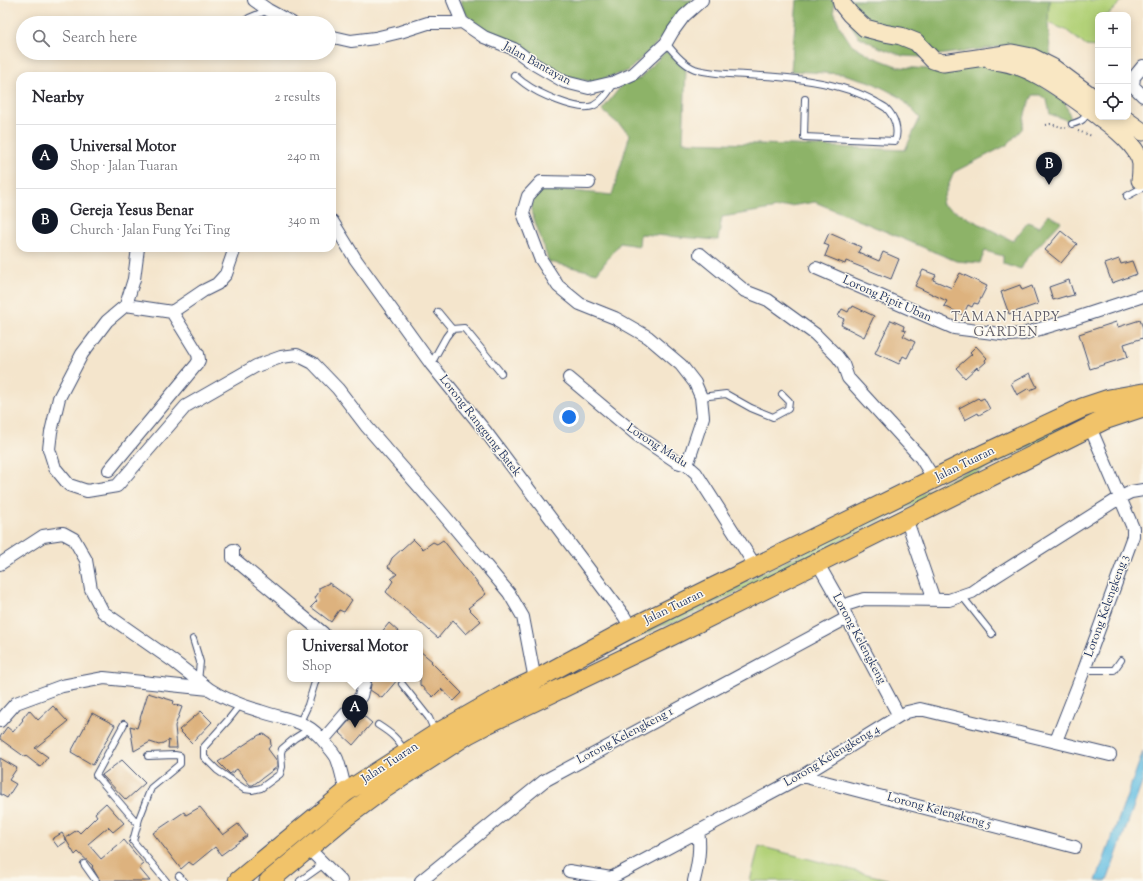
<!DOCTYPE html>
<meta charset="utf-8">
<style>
body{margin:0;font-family:"Sorts Mill Goudy",serif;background:#f7f7f7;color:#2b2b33}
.controls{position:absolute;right:12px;top:12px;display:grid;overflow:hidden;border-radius:8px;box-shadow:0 2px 10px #0003}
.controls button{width:36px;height:36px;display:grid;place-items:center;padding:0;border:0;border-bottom:1px solid #e1e1e2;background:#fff;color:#2b2b33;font:20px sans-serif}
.you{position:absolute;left:569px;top:417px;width:14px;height:14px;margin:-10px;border:3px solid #fff;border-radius:50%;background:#1a73e8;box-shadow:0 0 0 6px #1a73e833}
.badge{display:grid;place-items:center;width:26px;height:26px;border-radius:50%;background:#111827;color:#fff;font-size:13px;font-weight:700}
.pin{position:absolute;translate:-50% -33px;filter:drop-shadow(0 1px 2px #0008)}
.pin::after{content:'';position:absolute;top:21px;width:14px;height:12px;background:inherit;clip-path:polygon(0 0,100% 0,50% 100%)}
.popup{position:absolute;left:287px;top:630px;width:136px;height:52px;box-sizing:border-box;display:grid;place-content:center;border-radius:8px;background:#fff;filter:drop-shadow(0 1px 3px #0005);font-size:13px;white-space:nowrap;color:#7c7c81}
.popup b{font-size:15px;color:#2b2b33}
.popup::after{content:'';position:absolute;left:50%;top:100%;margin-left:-8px;border:8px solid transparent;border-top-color:#fff}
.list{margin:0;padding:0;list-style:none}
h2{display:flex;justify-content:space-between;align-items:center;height:52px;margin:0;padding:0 16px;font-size:17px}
h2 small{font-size:13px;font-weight:400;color:#7c7c81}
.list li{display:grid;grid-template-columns:26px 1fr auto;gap:12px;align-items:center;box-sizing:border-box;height:64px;padding:0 16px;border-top:1px solid #e1e1e2}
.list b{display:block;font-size:15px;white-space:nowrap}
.list p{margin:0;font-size:13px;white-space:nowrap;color:#7c7c81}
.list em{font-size:13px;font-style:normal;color:#7c7c81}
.icon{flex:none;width:22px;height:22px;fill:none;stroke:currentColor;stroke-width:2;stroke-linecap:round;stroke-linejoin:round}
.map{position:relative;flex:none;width:1143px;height:881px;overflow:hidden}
.search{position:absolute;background:#fff;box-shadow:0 2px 10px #0003;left:16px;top:16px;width:320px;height:44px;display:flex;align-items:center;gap:10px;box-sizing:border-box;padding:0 14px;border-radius:22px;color:#7c7c81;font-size:15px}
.panel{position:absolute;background:#fff;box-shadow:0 2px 10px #0003;left:16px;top:72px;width:320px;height:180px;border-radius:12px}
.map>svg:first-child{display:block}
.green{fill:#b2d178;stroke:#66806b}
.forest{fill:#8db368;stroke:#547163}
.water{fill:#66c0e3;stroke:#4078a0}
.building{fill:#ddb27e}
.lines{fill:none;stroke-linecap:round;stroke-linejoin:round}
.lane-casing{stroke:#3c4a6e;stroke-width:8}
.street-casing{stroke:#3c4a6e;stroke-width:14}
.secondary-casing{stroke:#3c4a6e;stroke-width:19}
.primary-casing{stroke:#3c4a6e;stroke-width:21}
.path{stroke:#3c4a6e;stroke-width:2;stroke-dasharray:1 3;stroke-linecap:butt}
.lane{stroke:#fff;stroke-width:6}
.street{stroke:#fff;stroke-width:12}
.secondary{stroke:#f9e7c3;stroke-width:17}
.primary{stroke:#f1c36a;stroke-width:19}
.labels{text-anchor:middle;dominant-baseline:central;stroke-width:3;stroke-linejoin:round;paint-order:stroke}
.street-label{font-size:12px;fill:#1b2f5e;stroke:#fbf7ec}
.neighbourhood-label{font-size:13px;letter-spacing:1px;fill:#5f5d69;stroke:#fbf7ec}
</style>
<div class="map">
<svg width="1143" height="881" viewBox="0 0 1143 881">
<rect width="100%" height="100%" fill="#fbf7ec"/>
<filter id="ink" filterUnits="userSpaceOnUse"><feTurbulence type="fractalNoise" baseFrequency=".025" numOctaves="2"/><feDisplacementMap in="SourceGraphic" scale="8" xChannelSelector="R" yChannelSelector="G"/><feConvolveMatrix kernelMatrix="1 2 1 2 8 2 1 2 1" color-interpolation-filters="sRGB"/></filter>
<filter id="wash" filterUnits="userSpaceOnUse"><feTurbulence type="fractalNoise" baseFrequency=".012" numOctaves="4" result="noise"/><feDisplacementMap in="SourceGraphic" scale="16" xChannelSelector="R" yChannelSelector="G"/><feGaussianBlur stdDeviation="0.9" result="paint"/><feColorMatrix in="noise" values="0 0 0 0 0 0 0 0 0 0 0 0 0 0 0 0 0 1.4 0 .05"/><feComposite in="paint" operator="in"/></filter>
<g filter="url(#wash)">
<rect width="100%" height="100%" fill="#f4e5cc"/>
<path class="green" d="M1049,0H1123L1108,15H1098V47L1086,46L1066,30L1048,23Z
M1131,398L1023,450L677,622L661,626L610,651H609L610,649L1070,420Z
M759,846L894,881H750Z"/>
<path class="forest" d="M461,0H693L679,13L660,40L628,71L609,77L592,82L567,76L535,56L516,43L491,33L473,21L464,12Z
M797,0H834V11L840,27L851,44L873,57L899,67L928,69L968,64L1011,63L1065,102L1072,122L1050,114L1047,100L1040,95H1033L1026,110L1022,129L1007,145L954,172L941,204L1013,241L1028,222L1039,227L1049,214L1061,222L1027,258L1021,269L1003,264V256L985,251L980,263L956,261L815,202L722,217L718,240L640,234L639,246L620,243L597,273L549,262L531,210L533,196L544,188L612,195L630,134L602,110L618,90L623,83L639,79L666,51L686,70L683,142L793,145L905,150L920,118L900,97L871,82L843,74L791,71Z
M847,0H1049L1048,23L1051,63L1006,46L923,57L903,56L878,47L858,36L850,23Z"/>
<path class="water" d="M1143,752V780L1107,881H1096Z"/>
<g id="blocks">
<path class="building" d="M1061,231L1077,244L1061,263L1045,250Z
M829,233L861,247L858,252L879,261L883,252L899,259L891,279L846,261L845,264L825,256L829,246L824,244Z
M1119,259L1121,264L1132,261L1137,274L1112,283L1105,264Z
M923,270L936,275L933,280L952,288L960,273L987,286L978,304L974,303L972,307L968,305L963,315L944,306L947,301L915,286Z
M1069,280L1074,295L1066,297V296L1053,300L1049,287Z
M1020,285L1022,290L1032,286L1038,304L1009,314L1001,292Z
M853,306L874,316L864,337L841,325L844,319L838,316L842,309L848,312L850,308H852Z
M891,320L904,326L903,330L906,331L903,336L915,342L907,358L903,356L899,364L875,353Z
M1140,320L1143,328V338L1124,344L1128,357L1090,369L1079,334L1116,322L1118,327Z
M976,346L987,358L985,360L986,362L978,369L977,367L965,378L956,368L972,354L970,352Z
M1030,373L1037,387L1030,390L1029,388L1017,395L1011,383Z
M978,398L980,400L984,398L990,409L979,415L978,413L965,420L959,408Z
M413,539L423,549L433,542L437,544L443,540L486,594L468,608L481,621L466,634L453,620L438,638L386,592L393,581L391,579L397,574L388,567L392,558Z
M329,583L352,600L344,612L339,610L331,622L311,607L317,601L315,598L319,592V588Z
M389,623L400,633H381Z
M420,651L432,661L431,662L462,693L454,701L441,689L433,697L420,685Z
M372,679H398L382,698L370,690Z
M148,693L174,701L173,704L182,707L175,726L177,748H168L169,740L159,745L150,742L134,751L130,726L137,728Z
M53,706L68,722L35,748L48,757L40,767L26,756L25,757L0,739V737L7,727L13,732L23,720L22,719L29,710L38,720Z
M201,711L212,722L192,743L179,730Z
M358,711L372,723L353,745L339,732Z
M92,713L115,725L93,765L71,752Z
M264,734L270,738L271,745L268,749L277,761V767L253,785H250L237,769L230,774L218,762L259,735Z
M0,758L17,768L9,780L16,784L7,798L0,794Z
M122,760L145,783L126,800L102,775Z
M106,803L124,823L113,832L108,827L88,844L101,859L124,840L144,864L139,868L150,881H100L92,867L93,866L78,852L75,855L65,838L77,830L80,833L97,816L95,813Z
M200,807L223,835L238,824L247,836L221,855L215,847L193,865L189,862L181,869L153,833L184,812L186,815Z
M62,833L67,841L58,847L52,839Z"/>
</g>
</g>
<g filter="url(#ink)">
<use href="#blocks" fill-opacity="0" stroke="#3c4a6e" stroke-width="1"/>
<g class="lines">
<defs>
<path id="lane" d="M249,18L268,10
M666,43C673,52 684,65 695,69C710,74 730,74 746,75C786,77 841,81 876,102C879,104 883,106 886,108C895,117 899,130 895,141L804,137L805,99
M514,75C518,78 521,81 524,83C537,93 578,112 593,106C603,101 609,91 614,83
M1072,124C1082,121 1084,120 1088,111
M1127,196L1142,188
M438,312L452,329
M431,364L446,337L452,329L464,328L501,373
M701,397L726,394L751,408L773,417L788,409L789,401L782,394
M962,596L992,634
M193,639L200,662L198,681
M1084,670H1114L1121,660
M402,684L429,718L435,732
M241,704L229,719L204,747V757L217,770L244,789L252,790L261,788L280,774L282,767L281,753L282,749L295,738L311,728
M300,722L308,705L316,679
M124,724L96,775L138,824
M378,725C392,734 397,738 405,752
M148,756L175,755L180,756V764L151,788L139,819L133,841L166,881
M84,864L96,881
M179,876L184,881
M300,881L324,864"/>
<path id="street" d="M254,0L268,10L292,23
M453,0L462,22L484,37L514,49L534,64L565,82L589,88L615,82L633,74L666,43L673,31L684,16L702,0
M329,36L351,41L375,38L400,32L428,23H450L462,22
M1143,66L1134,77L1133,86L1143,96
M589,183L541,182L528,196L523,213L540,258L558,286L580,304L615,318L648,337L681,365L695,383L701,397L703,417L687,465
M332,221L356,260L431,364L486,432L624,616L631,628
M700,254L745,291L768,300L815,334L837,356L843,364L848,378L921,458L934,479
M816,268L954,328L1009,335L1023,334L1070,320L1143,296
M126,305L107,321L82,354L59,398L51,432L49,449L55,468L69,485L87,491L117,486L186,406L256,366L281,357L297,355L313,363L338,389L367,427L443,514L509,593L523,617L535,680
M126,305L172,312L203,291L217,284L226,274L235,248
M126,305L134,279L138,248
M569,378L637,435L677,462L687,465L696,473L756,567
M109,470L197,364L199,360L198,354L172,312
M906,518L934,600
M233,550V558L323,633
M817,562L842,606L847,618L899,716
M0,564L43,536L63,533L74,539L86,560L91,589L103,612L173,661L209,689
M842,606L864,599L949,600L972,592L982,585L1121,497L1131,492L1143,490
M0,721L16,703L62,686L104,678L209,689C224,699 243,706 260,711C288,721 306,718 326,744C330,749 335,754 337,759C341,769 343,781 346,792
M323,740L361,696L365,679
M1056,741L1084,670L1133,536V528L1090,427
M802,776L1075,847
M308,848L341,881
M569,871L611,878L802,776L899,716L907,712L920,709L1110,755
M421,881L544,781L847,618
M694,881C698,864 701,848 698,831"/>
<path id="secondary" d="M841,0L842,4L850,14L865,28L884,33L901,36L916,42L933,60L943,63L1012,53L1032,57L1052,67L1098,101
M992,61C1031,63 1067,94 1098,116
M1099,117C1112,126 1139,147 1141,164C1141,169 1141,175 1140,180
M1122,117L1143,132"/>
<path id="primary" d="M238,881L346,792L436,734L504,695L535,680L631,628L984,454L1082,408L1109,399L1143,393
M269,881L347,816L382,790L468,734L487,724L671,636L1104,420L1143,407"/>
</defs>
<use href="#lane" class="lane-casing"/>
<use href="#street" class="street-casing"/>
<use href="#secondary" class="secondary-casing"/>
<use href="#primary" class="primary-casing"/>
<path class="path" d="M1046,125L1050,124L1066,128
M1078,131L1092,136"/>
<use href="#lane" class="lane"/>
<use href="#street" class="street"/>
<use href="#secondary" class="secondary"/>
<use href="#primary" class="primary"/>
</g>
</g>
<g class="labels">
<g class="street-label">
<text transform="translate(537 64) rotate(29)">Jalan Bantayan</text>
<text transform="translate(887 299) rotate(24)">Lorong Pipit Uban</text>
<text transform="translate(480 426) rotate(52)">Lorong Ranggung Batek</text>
<text transform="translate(657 446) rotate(33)">Lorong Madu</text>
<text transform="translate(965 464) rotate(-26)">Jalan Tuaran</text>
<text transform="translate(1107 606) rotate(-70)">Lorong Kelengkeng 3</text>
<text transform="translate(674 607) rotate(-26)">Jalan Tuaran</text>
<text transform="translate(859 639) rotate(62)">Lorong Kelengkeng</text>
<text transform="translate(625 736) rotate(-28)">Lorong Kelengkeng 1</text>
<text transform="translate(832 756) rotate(-31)">Lorong Kelengkeng 4</text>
<text transform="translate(390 763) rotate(-33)">Jalan Tuaran</text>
<text transform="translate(939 811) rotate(15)">Lorong Kelengkeng 5</text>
</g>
<g class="neighbourhood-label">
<text x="1006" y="318">TAMAN HAPPY<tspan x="1006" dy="15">GARDEN</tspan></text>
</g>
</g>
</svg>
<div class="controls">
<button>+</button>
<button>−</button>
<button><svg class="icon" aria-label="locate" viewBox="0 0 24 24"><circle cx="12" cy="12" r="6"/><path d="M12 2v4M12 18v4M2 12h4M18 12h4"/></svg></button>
</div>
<div class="you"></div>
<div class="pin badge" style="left:355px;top:728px">A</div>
<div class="popup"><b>Universal Motor</b>Shop</div>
<div class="pin badge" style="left:1049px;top:185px">B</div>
<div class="search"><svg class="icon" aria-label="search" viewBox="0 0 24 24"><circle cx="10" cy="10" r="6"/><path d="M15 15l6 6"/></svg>Search here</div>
<section class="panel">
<h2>Nearby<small>2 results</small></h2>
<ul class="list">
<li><span class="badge">A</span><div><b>Universal Motor</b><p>Shop · Jalan Tuaran</p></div><em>240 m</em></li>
<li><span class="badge">B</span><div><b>Gereja Yesus Benar</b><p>Church · Jalan Fung Yei Ting</p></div><em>340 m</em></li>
</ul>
</section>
</div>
